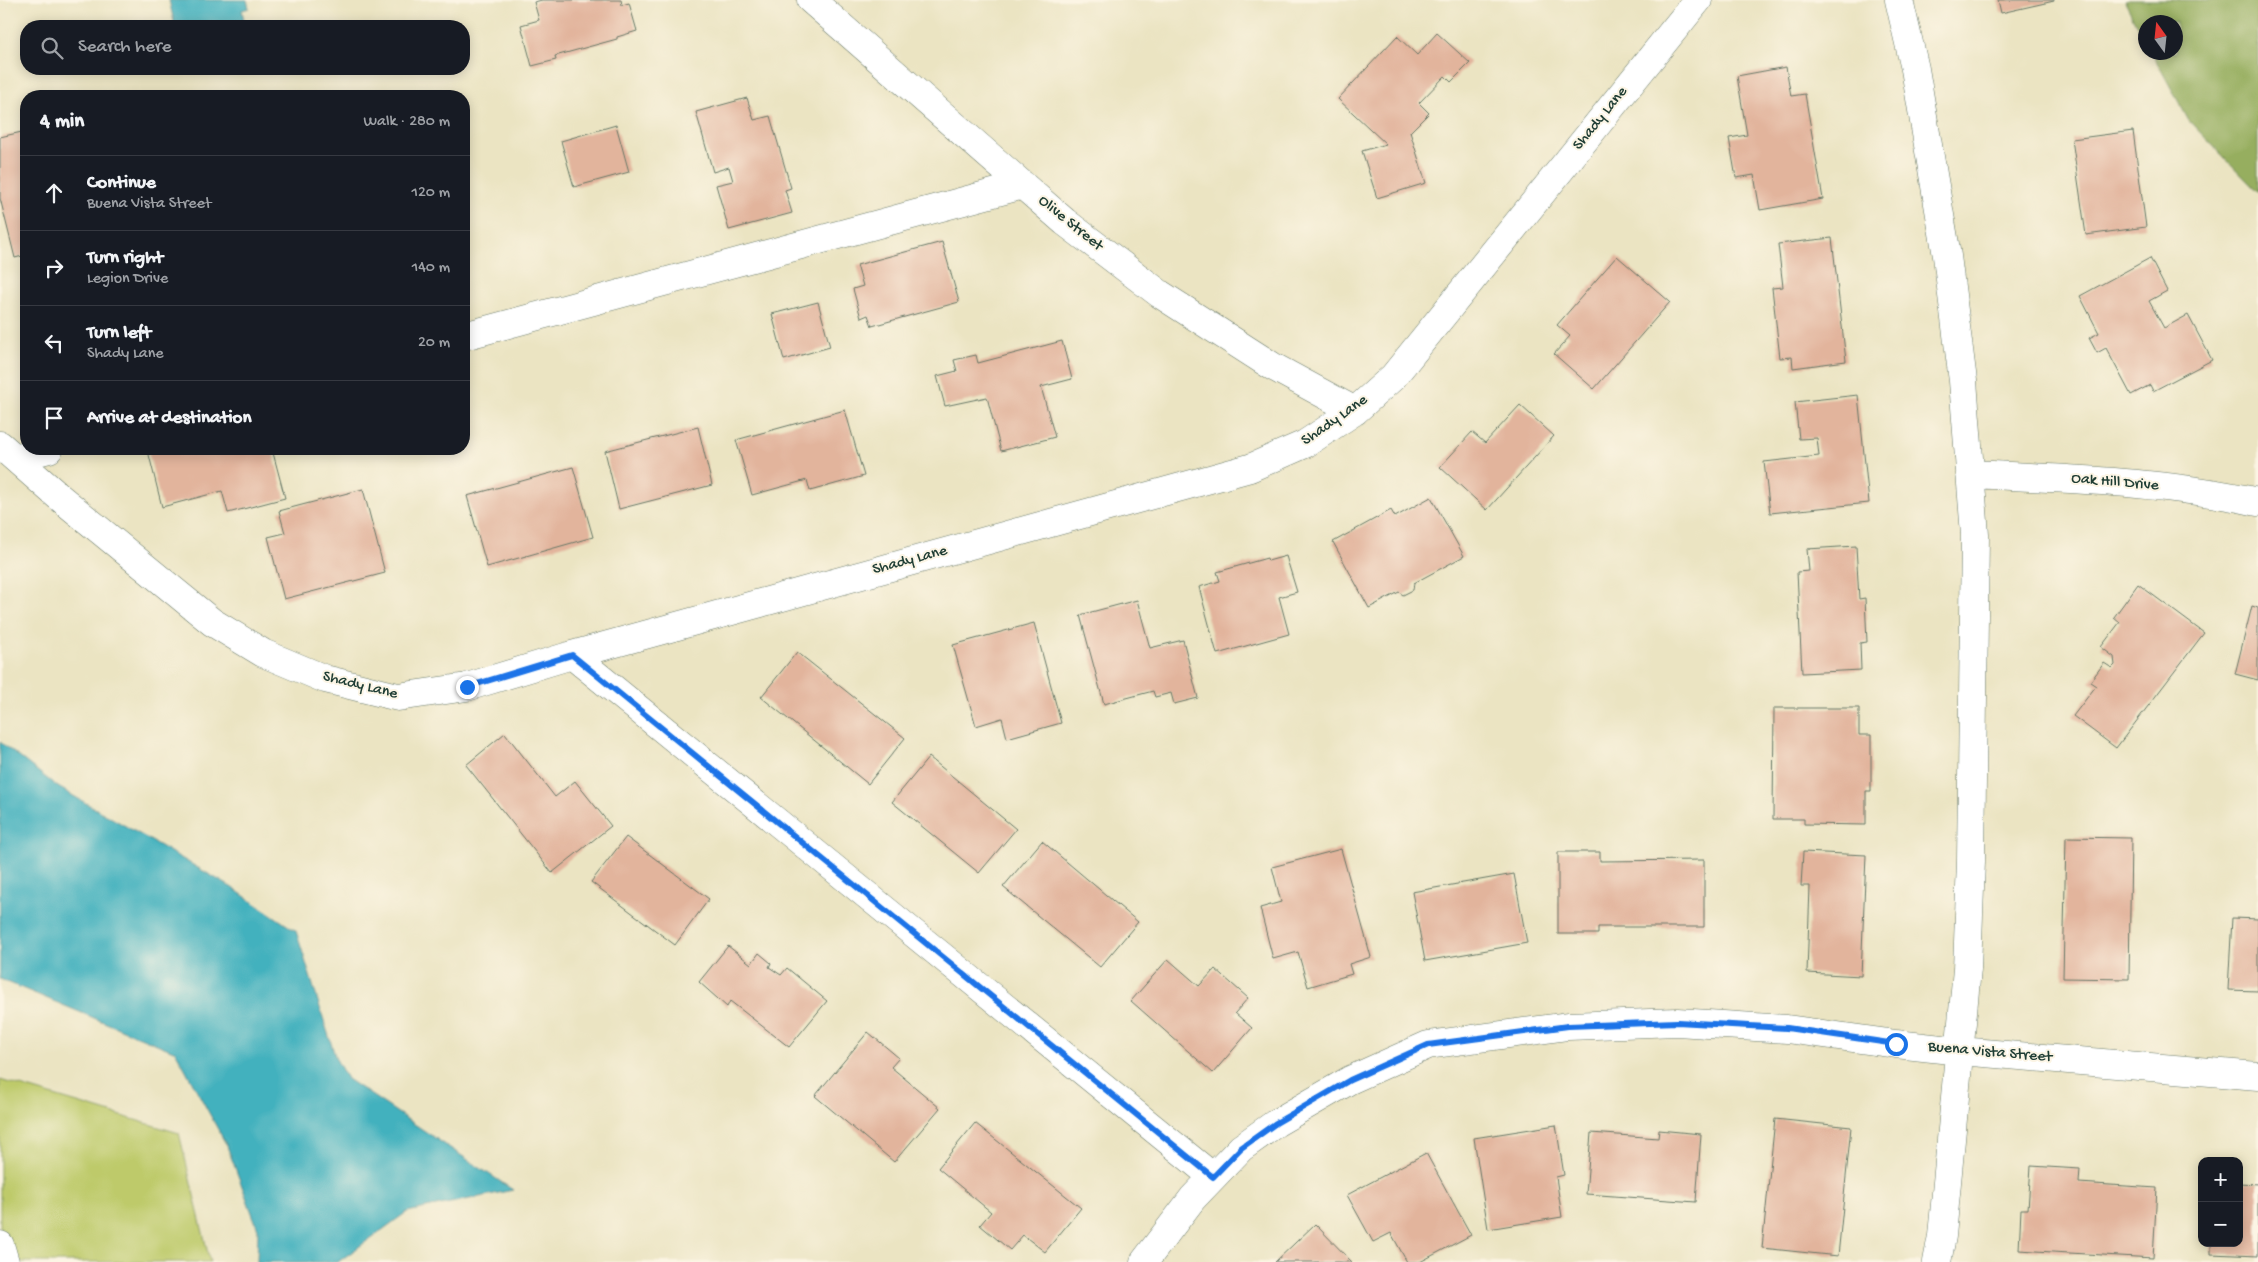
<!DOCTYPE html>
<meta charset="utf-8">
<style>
body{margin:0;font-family:"Gochi Hand",sans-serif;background:#242831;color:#f1f3f6}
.controls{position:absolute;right:15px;bottom:15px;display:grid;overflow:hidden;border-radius:10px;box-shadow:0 2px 12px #0003}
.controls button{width:45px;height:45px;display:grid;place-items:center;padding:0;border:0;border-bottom:1px solid #363941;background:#171b24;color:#f1f3f6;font:25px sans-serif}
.compass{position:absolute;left:2138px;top:15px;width:45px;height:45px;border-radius:50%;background:#171b24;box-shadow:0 2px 12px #0003;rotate:345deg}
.stop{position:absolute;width:15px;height:15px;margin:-11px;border:4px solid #1a73e8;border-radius:50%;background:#fff}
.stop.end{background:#1a73e8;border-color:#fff;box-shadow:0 1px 5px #0008}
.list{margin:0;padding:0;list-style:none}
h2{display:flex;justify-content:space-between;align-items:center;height:65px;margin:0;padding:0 20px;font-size:21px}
h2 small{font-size:16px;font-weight:400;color:#9ea1a6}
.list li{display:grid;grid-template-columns:32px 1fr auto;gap:15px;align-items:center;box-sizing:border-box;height:75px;padding:0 20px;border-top:1px solid #363941}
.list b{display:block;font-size:19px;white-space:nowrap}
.list p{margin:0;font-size:16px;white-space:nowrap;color:#9ea1a6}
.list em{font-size:16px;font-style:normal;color:#9ea1a6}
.icon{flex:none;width:28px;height:28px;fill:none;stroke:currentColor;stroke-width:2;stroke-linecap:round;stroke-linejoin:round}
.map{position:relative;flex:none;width:2258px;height:1262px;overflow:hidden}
.search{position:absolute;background:#171b24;box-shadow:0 2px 12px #0003;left:20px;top:20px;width:450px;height:55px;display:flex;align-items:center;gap:12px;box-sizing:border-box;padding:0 18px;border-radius:20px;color:#9ea1a6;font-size:19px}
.panel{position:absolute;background:#171b24;box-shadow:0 2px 12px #0003;left:20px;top:90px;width:450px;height:365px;border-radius:20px}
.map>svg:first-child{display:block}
.green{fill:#beca6b;stroke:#6e8450}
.forest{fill:#96ae5f;stroke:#5a764a}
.water{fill:#43b1be;stroke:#317779}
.building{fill:#e2b49c}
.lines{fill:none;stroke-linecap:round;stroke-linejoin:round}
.minor-casing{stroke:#676;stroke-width:29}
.minor{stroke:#fff;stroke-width:28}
.route{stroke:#1a73e8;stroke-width:6}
.labels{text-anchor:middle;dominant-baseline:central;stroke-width:4;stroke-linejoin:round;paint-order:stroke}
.street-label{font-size:16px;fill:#1f3d34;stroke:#fcf5e5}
</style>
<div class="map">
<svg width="2258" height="1262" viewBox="0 0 2258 1262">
<rect width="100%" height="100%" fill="#fcf5e5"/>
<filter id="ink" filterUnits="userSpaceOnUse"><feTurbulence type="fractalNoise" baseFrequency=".02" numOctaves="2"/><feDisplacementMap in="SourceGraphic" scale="10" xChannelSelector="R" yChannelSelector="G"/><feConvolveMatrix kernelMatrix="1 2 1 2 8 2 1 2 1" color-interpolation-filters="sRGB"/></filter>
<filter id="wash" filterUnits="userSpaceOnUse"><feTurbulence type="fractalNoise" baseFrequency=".0096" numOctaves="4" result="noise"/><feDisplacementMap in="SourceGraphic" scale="20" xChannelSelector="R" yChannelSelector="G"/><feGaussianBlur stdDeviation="1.12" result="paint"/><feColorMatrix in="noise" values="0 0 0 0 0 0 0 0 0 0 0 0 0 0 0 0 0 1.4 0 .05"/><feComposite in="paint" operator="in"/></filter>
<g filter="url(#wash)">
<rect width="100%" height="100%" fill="#ebe4c2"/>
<path class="green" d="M0,1080L179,1133L210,1262H0Z"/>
<path class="forest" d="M2124,0H2258V192L2189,121L2152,53L2176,52V22H2146L2145,41Z"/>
<path class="water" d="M169,0H247L249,8L242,10L244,21L221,26H175Z
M0,742L58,787L231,887L296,931L336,1059L347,1079L513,1190L407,1212L338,1262H257L258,1229L227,1146L176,1052L0,979Z"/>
<g id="blocks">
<path class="building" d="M542,0H621L622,5L629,3L637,31L617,37V39L555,56L556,60L532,66L521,25L539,20L534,2Z
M1998,0H2054V1L2001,13Z
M1437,33L1470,63L1451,82L1445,76L1419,103L1429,113L1410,132L1426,183L1377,198L1362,151L1386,144L1338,99L1397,36L1417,55Z
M1786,67L1791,96L1805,94L1823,199L1760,210L1754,175L1736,178L1729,138L1747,135L1737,76Z
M747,98L754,120L770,116L791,188L785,190L792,213L729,230L716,185L733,181L729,167L713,172L696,112Z
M616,125L629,172L574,187L561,141Z
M26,131V255L15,258L0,198V137Z
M2133,131L2146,227L2086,235L2072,139Z
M1832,238L1846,361L1793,368L1792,357L1780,358L1772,288L1783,287L1778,244Z
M942,242L959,302L872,326L868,315L861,318L853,289L863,286L857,265Z
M1617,256L1670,302L1594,389L1554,354L1570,336L1557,325Z
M2150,258L2167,291L2149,301L2164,328L2188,315L2212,360L2153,391L2150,385L2131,395L2106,348L2097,353L2089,338L2099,333L2080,296Z
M818,302L830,347L784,360L772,314Z
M1062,341L1072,379L1041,387L1055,437L1001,451L987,397L945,406L937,376L957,371L954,360L976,355L978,363Z
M1858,395L1869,503L1770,513L1764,462L1819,456L1817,438L1799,439L1795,402Z
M1520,405L1554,436L1487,510L1440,467L1472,432L1485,443Z
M845,410L864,476L810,491L807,480L752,495L736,440Z
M698,427L712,485L619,509L605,451Z
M156,449H272L285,498L228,513L222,491L162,507L148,451Z
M573,467L593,537L487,567L467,496Z
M363,489L385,573L284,599L268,537L285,533L279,511Z
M1431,497L1464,556L1414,583L1413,590L1403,595L1399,592L1369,608L1333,542L1391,510L1395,517Z
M1856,546L1859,599L1865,598L1867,642L1860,643L1861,670L1802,673L1797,572L1809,571L1807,549Z
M1286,556L1297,592L1279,597L1289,634L1217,654L1199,587L1220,581L1217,572L1267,558L1268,561Z
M2138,584L2204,633L2116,748L2073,716L2096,686L2090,682L2104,663L2112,668L2115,665L2114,657L2101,647L2120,622L2114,617Z
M1137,600L1150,648L1183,640L1198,698L1174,704L1171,693L1155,697L1153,691L1104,704L1080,615Z
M2252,606L2258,608V680L2235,674Z
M1034,623L1061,723L1007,738L1002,718L976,726L953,645Z
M797,652L905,738L868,784L761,697Z
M1774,708H1859V735H1871V791H1866V825L1804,824V819H1773Z
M505,733L555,797L575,781L611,826L552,873L466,765Z
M929,757L1016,829L979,873L892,802Z
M626,837L709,899L675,945L591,882Z
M2066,837L2131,838L2129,979L2063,978Z
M1042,841L1138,922L1100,967L1003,887Z
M1341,849L1371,957L1349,964L1352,974L1308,987L1298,952L1273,959L1260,908L1281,902L1272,867Z
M1558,852H1600V861L1704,860V927H1598V934H1558Z
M1803,852L1866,855L1861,976L1807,973L1810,886H1801Z
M1514,874L1527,943L1425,961L1412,892Z
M2232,918L2258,919V991L2228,990Z
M728,946L751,964L759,953L771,963L769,967L781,975L787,968L827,1001L789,1047L730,1001L727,1007L699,982Z
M1168,959L1199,986L1215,969L1248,998L1235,1013L1252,1028L1213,1073L1131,1001Z
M868,1032L899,1058L891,1067L940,1108L894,1162L815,1096Z
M1775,1119L1851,1127L1838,1256L1762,1248Z
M975,1123L1081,1208L1045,1252L1023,1235L1010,1250L980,1225L991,1212L938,1168Z
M1556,1125L1564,1175L1556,1177L1562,1217L1488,1229L1474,1138Z
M1659,1130L1701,1134L1696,1202L1586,1194L1591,1133L1658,1138Z
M1426,1153L1471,1235L1420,1262H1407L1391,1233L1373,1242L1347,1195Z
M2031,1166L2080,1169L2079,1183L2157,1188L2153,1258L2019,1250L2021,1209H2028Z
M2239,1183L2258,1184V1256L2211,1254V1243H2239Z
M1315,1224L1352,1262H1275Z"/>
</g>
</g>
<g filter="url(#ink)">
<use href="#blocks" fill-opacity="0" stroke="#676" stroke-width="1"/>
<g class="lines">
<defs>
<path id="minor" d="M811,0L1065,222L1160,294L1272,366L1355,411
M1899,0L1915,69L1947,256L1963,381L1975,535L1971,861L1967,969L1942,1236L1937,1262
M464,336L1023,185
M0,445L58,496L212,622L263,653L325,679L398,697L467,687L572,655L1250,468L1305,444L1355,411L1393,377L1698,0
M15,458L49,449
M1970,474C2066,479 2164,481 2258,502
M572,655L1213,1177
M0,1245L5,1262
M1144,1262L1193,1198L1241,1148L1276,1123L1350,1080L1428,1045L1568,1026L1677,1022L1787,1029L1896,1044L1960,1051L2258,1076"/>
</defs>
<use href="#minor" class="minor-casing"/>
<use href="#minor" class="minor"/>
</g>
</g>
<g class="lines" filter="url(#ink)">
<path class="route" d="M467,687L572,655L1213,1177L1241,1148L1276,1123L1350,1080L1428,1045L1568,1026L1677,1022L1787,1028L1896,1044"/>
</g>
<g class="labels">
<g class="street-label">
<text transform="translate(1601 119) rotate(-51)">Shady Lane</text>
<text transform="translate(1070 224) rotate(39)">Olive Street</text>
<text transform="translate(1335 421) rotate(-35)">Shady Lane</text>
<text transform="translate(2115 483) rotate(5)">Oak Hill Drive</text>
<text transform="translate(910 561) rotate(-15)">Shady Lane</text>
<text transform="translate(360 686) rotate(14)">Shady Lane</text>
<text transform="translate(1990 1053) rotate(5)">Buena Vista Street</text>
</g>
</g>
</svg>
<div class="controls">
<button>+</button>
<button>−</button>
</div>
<svg class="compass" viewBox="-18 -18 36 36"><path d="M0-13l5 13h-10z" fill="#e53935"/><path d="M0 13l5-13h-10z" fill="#9ea1a6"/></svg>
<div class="stop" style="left:1896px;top:1044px"></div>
<div class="stop end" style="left:467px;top:687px"></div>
<div class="search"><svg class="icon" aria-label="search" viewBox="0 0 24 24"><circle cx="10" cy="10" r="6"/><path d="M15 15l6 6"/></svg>Search here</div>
<section class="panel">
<h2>4 min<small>Walk · 280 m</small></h2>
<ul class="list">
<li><svg class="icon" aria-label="ahead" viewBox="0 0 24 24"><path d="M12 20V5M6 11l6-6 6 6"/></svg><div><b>Continue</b><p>Buena Vista Street</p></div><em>120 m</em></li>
<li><svg class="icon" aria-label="right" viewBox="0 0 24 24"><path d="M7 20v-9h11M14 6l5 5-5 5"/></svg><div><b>Turn right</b><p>Legion Drive</p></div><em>140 m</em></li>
<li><svg class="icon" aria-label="left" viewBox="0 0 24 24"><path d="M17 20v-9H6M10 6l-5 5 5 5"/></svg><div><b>Turn left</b><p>Shady Lane</p></div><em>20 m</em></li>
<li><svg class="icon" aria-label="arrive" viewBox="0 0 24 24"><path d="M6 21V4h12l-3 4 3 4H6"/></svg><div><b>Arrive at destination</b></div></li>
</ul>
</section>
</div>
